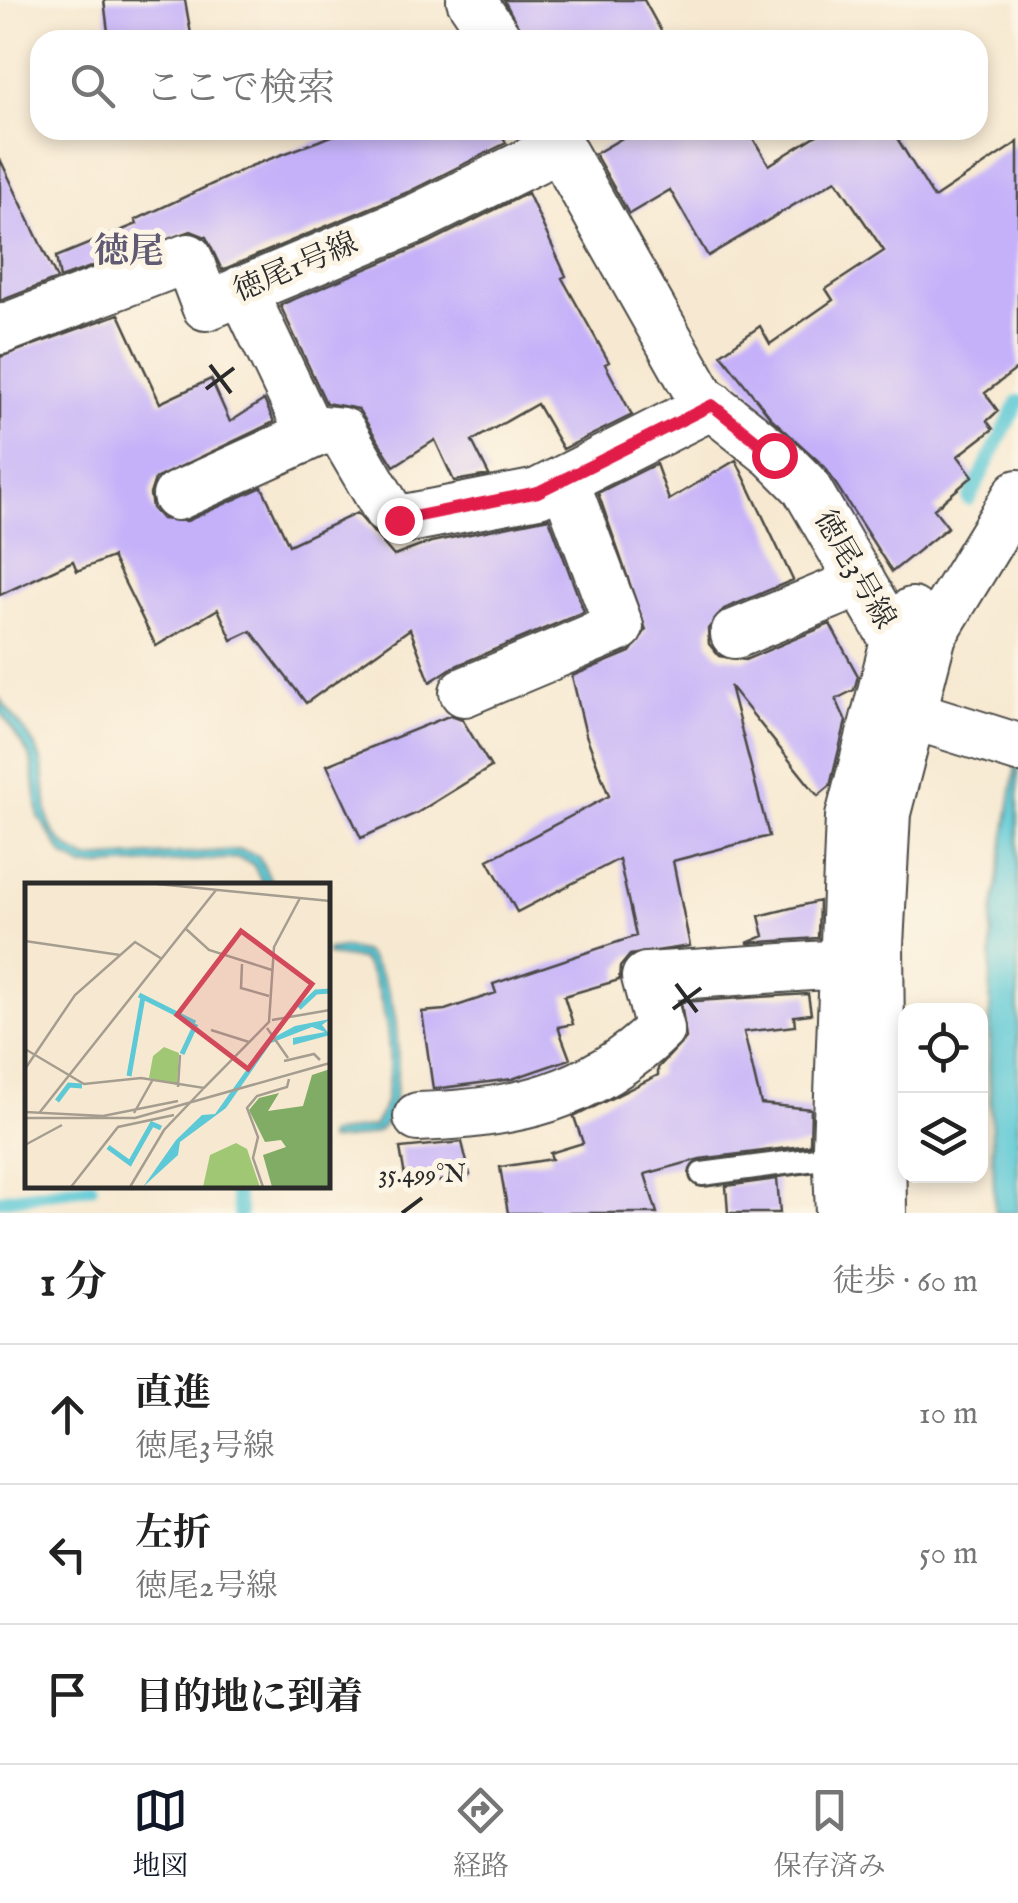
<!DOCTYPE html>
<html lang="ja">
<meta charset="utf-8">
<style>
body{margin:0;font-family:"IM FELL English","Noto Serif JP",serif;background:#f6f6f6;color:#222}
.controls{position:absolute;right:30px;bottom:30px;display:grid;overflow:hidden;border-radius:20px;box-shadow:0 5px 15px #0003}
.controls button{width:90px;height:90px;display:grid;place-items:center;padding:0;border:0;border-bottom:2px solid #e0e0e0;background:#fff;color:#222;font:50px sans-serif}
.stop{position:absolute;width:30px;height:30px;margin:-22px;border:8px solid #e11d48;border-radius:50%;background:#fff}
.stop.end{background:#e11d48;border-color:#fff;box-shadow:0 2px 10px #0008}
.list{margin:0;padding:0;list-style:none}
h2{display:flex;justify-content:space-between;align-items:center;height:130px;margin:0;padding:0 40px;font-size:42px}
h2 small{font-size:32px;font-weight:400;color:#767676}
.list li{display:grid;grid-template-columns:65px 1fr auto;gap:30px;align-items:center;box-sizing:border-box;height:140px;padding:0 40px;border-top:2px solid #e0e0e0}
.list b{display:block;font-size:38px;white-space:nowrap}
.list p{margin:0;font-size:32px;white-space:nowrap;color:#767676}
.list em{font-size:32px;font-style:normal;color:#767676}
.icon{flex:none;width:55px;height:55px;fill:none;stroke:currentColor;stroke-width:2;stroke-linecap:round;stroke-linejoin:round}
.map{position:relative;flex:none;width:1018px;height:1213px;overflow:hidden}
.search{position:absolute;background:#fff;box-shadow:0 5px 15px #0003;left:30px;right:30px;top:30px;height:110px;display:flex;align-items:center;gap:25px;box-sizing:border-box;padding:0 35px;border-radius:30px;color:#767676;font-size:38px}
.sheet{height:550px;background:#fff}
nav{display:flex;justify-content:space-around;align-items:center;box-sizing:border-box;height:140px;border-top:2px solid #e0e0e0;background:#fff;font-size:28px;color:#767676}
nav a{display:grid;justify-items:center;gap:5px}
nav .on{color:#111827}
.map>svg:first-child{display:block}
.water{fill:#5dc9d6;stroke:#447a80;stroke-width:2.5}
.lines{fill:none;stroke-linecap:round;stroke-linejoin:round}
.stream{stroke:#5dc9d6;stroke-width:14}
.building{fill:#c4b1f9}
.service-casing{stroke:#4a4844;stroke-width:28}
.minor-casing{stroke:#4a4844;stroke-width:52}
.service{stroke:#fff;stroke-width:22}
.minor{stroke:#fff;stroke-width:48}
.route{stroke:#e11d48;stroke-width:12}
.ticks{fill:none;stroke:#2b2b2b;stroke-width:4}
.labels{text-anchor:middle;dominant-baseline:central;stroke-width:10;stroke-linejoin:round;paint-order:stroke}
.street-label{font-size:30px;fill:#2b2b2b;stroke:#fcf5e5}
.quarter-label{font-size:35px;font-weight:bold;fill:#615a73;stroke:#fcf5e5}
.inset-river{fill:none;stroke:#5dc9d6;stroke-width:5}
.inset-road{fill:none;stroke:#a59d8f;stroke-width:2.5}
.view{fill:#d1495b;fill-opacity:0.15;stroke:#d1495b;stroke-width:5}
.inset-edge{fill:none;stroke:#2b2b2b;stroke-width:5}
.ticks-label{font-size:25px;text-anchor:middle;fill:#2b2b2b;stroke:#fcf5e5;stroke-width:10;stroke-linejoin:round;paint-order:stroke}
</style>
<div class="map">
<svg width="1018" height="1213" viewBox="0 0 1018 1213">
<rect width="100%" height="100%" fill="#fcf5e5"/>
<filter id="ink" filterUnits="userSpaceOnUse"><feTurbulence type="fractalNoise" baseFrequency=".01" numOctaves="2"/><feDisplacementMap in="SourceGraphic" scale="20" xChannelSelector="R" yChannelSelector="G"/><feConvolveMatrix kernelMatrix="1 2 1 2 8 2 1 2 1" color-interpolation-filters="sRGB"/></filter>
<filter id="wash" filterUnits="userSpaceOnUse"><feTurbulence type="fractalNoise" baseFrequency=".0048" numOctaves="4" result="noise"/><feDisplacementMap in="SourceGraphic" scale="40" xChannelSelector="R" yChannelSelector="G"/><feGaussianBlur stdDeviation="2.25" result="paint"/><feColorMatrix in="noise" values="0 0 0 0 0 0 0 0 0 0 0 0 0 0 0 0 0 1.4 0 .05"/><feComposite in="paint" operator="in"/></filter>
<g filter="url(#wash)">
<rect width="100%" height="100%" fill="#f7e9d1"/>
<path class="water" d="M0,699C12,716 33,738 40,758C53,801 31,832 87,859L241,850L258,856L273,885H264L253,864L239,858L83,867L63,854L39,817L31,758L0,710Z
M1018,752V1213H995L989,1067L992,920Z
M344,948L366,953C379,970 388,987 393,1008C399,1033 402,1112 380,1129C369,1138 342,1139 328,1141V1135L374,1126C401,1090 390,992 361,959L328,955V950Z"/>
<g class="lines">
<path class="stream" d="M969,499L1018,402
M234,1186L240,1213
M0,1200L91,1186"/>
</g>
<g id="blocks">
<path class="building" d="M104,0H185L192,40H109Z
M504,0H644L666,40H525Z
M348,130H500L506,143L408,192L222,270L206,237L191,231L60,278L56,257L137,224L135,220L251,166Z
M636,130H748L769,165L825,130H892L934,198L1018,142V368L985,393L998,411L987,421L993,429L958,456L973,476L934,509L948,527L892,572L825,467L771,418L721,354L760,326L770,344L833,300L826,289L884,251L836,180L708,256L670,190L629,214L595,154Z
M0,159L57,279L0,301Z
M528,193L566,276L562,278L609,362L605,364L632,415L563,449L537,404L472,441L489,475L454,481L435,440L394,466L358,409L326,403L280,305L430,242Z
M119,314L160,403L211,379L230,422L264,400L274,422L155,479L150,494L152,508L162,519L187,521L262,487L289,545L357,513L394,556L431,542L549,518L584,612L453,667L430,682L410,629L306,703L251,631L232,640L218,609L156,646L112,557L77,571L73,561L0,595V357Z
M736,460L793,580L724,609L708,629L709,644L719,656L745,660L830,624L858,676L854,690L836,699L846,721L830,786L818,796L730,686L769,836L673,861L690,946L630,955L620,967L619,980L564,996L573,1024L558,1027L570,1059L512,1079L433,1089L422,1012L445,1010L496,993L493,984L636,936L619,859L517,912L488,860L609,796L586,735L572,676L630,652L646,630L598,493L656,464L669,500Z
M451,715L462,719L491,767L417,813L361,838L327,765Z
M819,901L818,938L747,943L764,936L759,916Z
M808,994L811,1014L794,1016L795,1026L744,1032L761,1104L811,1109L810,1145L700,1159L645,1174L657,1213H508L500,1167L552,1159L550,1153L583,1143L574,1117L658,1075V1068L686,1038L681,1002Z
M462,1142L470,1175L407,1188L400,1148Z
M777,1179L780,1213H728L726,1186Z"/>
</g>
</g>
<g filter="url(#ink)">
<use href="#blocks" fill-opacity="0" stroke="#4a4844" stroke-width="2.5"/>
<g class="lines">
<defs>
<path id="service" d="M702,1174L838,1156"/>
<path id="minor" d="M471,0L498,40
M550,130L701,397L774,455L805,486L895,641L850,817L837,1145L840,1213
M242,290L311,435L322,430L342,432L387,509L399,520L538,493L712,405
M0,330L188,258L206,306L419,217L560,147
M177,496L311,435
M912,612L932,635L1018,494
M735,634L861,582
M464,692L619,627L564,480
M910,714L1018,748
M418,1117C513,1114 590,1098 660,1029L646,977L842,964
M882,1213L879,945L886,813L932,635"/>
</defs>
<use href="#service" class="service-casing"/>
<use href="#minor" class="minor-casing"/>
<use href="#service" class="service"/>
<use href="#minor" class="minor"/>
</g>
</g>
<g class="lines" filter="url(#ink)">
<path class="route" d="M399,520L538,492L712,405L774,455"/>
</g>
<path class="ticks" d="M210,365L231,393M206,389L234,368M676,984L697,1012M673,1009L701,988M402,1213L422,1198"/>
<g class="labels">
<g class="street-label">
<text transform="translate(296 268) rotate(-23)">徳尾1号線</text>
<text transform="translate(854 570) rotate(60)">徳尾3号線</text>
</g>
<g class="quarter-label">
<text x="129" y="252">徳尾</text>
</g>
</g>
<g transform="translate(25 883)">
<rect width="305" height="305" fill="#f7e9d1"/>
<path d="M139,164L154,170L152,202L124,195L128,173ZM211,260L222,266L235,304H178L185,272Z" fill="#a0c874"/>
<path d="M305,186V304H247L238,272L261,264L256,257L240,259L224,227L234,215L254,210L243,228L278,223L287,192Z" fill="#80ac66"/>
<path d="M305,136L297,142L305,152L268,162V155L300,149L287,144L246,160L201,225L155,259L153,272L118,304L151,257L177,232L190,231L242,158L270,143Z" fill="#5dc9d6"/>
<path class="inset-river" d="M114,112L170,140M274,125L291,109L305,108M157,171L171,141M104,193L118,114M32,218L44,202L57,203M83,264L105,280L127,241L136,245"/>
<path class="inset-road" d="M132,1L305,18M161,46L184,67L247,87M0,58L95,72M217,81L216,105L244,113M247,137L305,127M242,145L263,175M186,147L224,159M0,166L59,201L116,195L179,205L244,139L249,64L275,15M259,178L289,171L295,177M0,186L50,112L110,59L137,76M153,204L155,172M0,229L78,233L153,218M15,229L191,7M109,230L127,198M0,235H110L305,180M0,262L37,242M46,304L93,244L149,232M105,304L139,247L178,206M238,304L228,275L233,254L222,225L232,213L262,204L264,196"/>
<path class="view" d="M216,48L287,101L223,186L152,132Z"/>
<rect width="305" height="305" class="inset-edge"/>
</g>
<g class="ticks-label">
<text x="422" y="1182">35.499°N</text>
</g>
</svg>
<div class="controls">
<button><svg class="icon" aria-label="locate" viewBox="0 0 24 24"><circle cx="12" cy="12" r="6"/><path d="M12 2v4M12 18v4M2 12h4M18 12h4"/></svg></button>
<button><svg class="icon" aria-label="layers" viewBox="0 0 24 24"><path d="M12 4l9 5-9 5-9-5zM3 14l9 5 9-5"/></svg></button>
</div>
<div class="stop" style="left:774px;top:455px"></div>
<div class="stop end" style="left:399px;top:520px"></div>
<div class="search"><svg class="icon" aria-label="search" viewBox="0 0 24 24"><circle cx="10" cy="10" r="6"/><path d="M15 15l6 6"/></svg>ここで検索</div>
</div>
<section class="sheet">
<h2>1 分<small>徒歩 · 60 m</small></h2>
<ul class="list">
<li><svg class="icon" aria-label="ahead" viewBox="0 0 24 24"><path d="M12 20V5M6 11l6-6 6 6"/></svg><div><b>直進</b><p>徳尾3号線</p></div><em>10 m</em></li>
<li><svg class="icon" aria-label="left" viewBox="0 0 24 24"><path d="M17 20v-9H6M10 6l-5 5 5 5"/></svg><div><b>左折</b><p>徳尾2号線</p></div><em>50 m</em></li>
<li><svg class="icon" aria-label="arrive" viewBox="0 0 24 24"><path d="M6 21V4h12l-3 4 3 4H6"/></svg><div><b>目的地に到着</b></div></li>
</ul>
</section>
<nav>
<a class="on"><svg class="icon" aria-label="map" viewBox="0 0 24 24"><path d="M3 6l6-2 6 2 6-2v14l-6 2-6-2-6 2zM9 4v14M15 6v14"/></svg>地図</a>
<a><svg class="icon" aria-label="directions" viewBox="0 0 24 24"><path d="M12 3l9 9-9 9-9-9zM9 14v-3h6M13 9l2 2-2 2"/></svg>経路</a>
<a><svg class="icon" aria-label="saved" viewBox="0 0 24 24"><path d="M7 4h10v16l-5-4-5 4z"/></svg>保存済み</a>
</nav>
